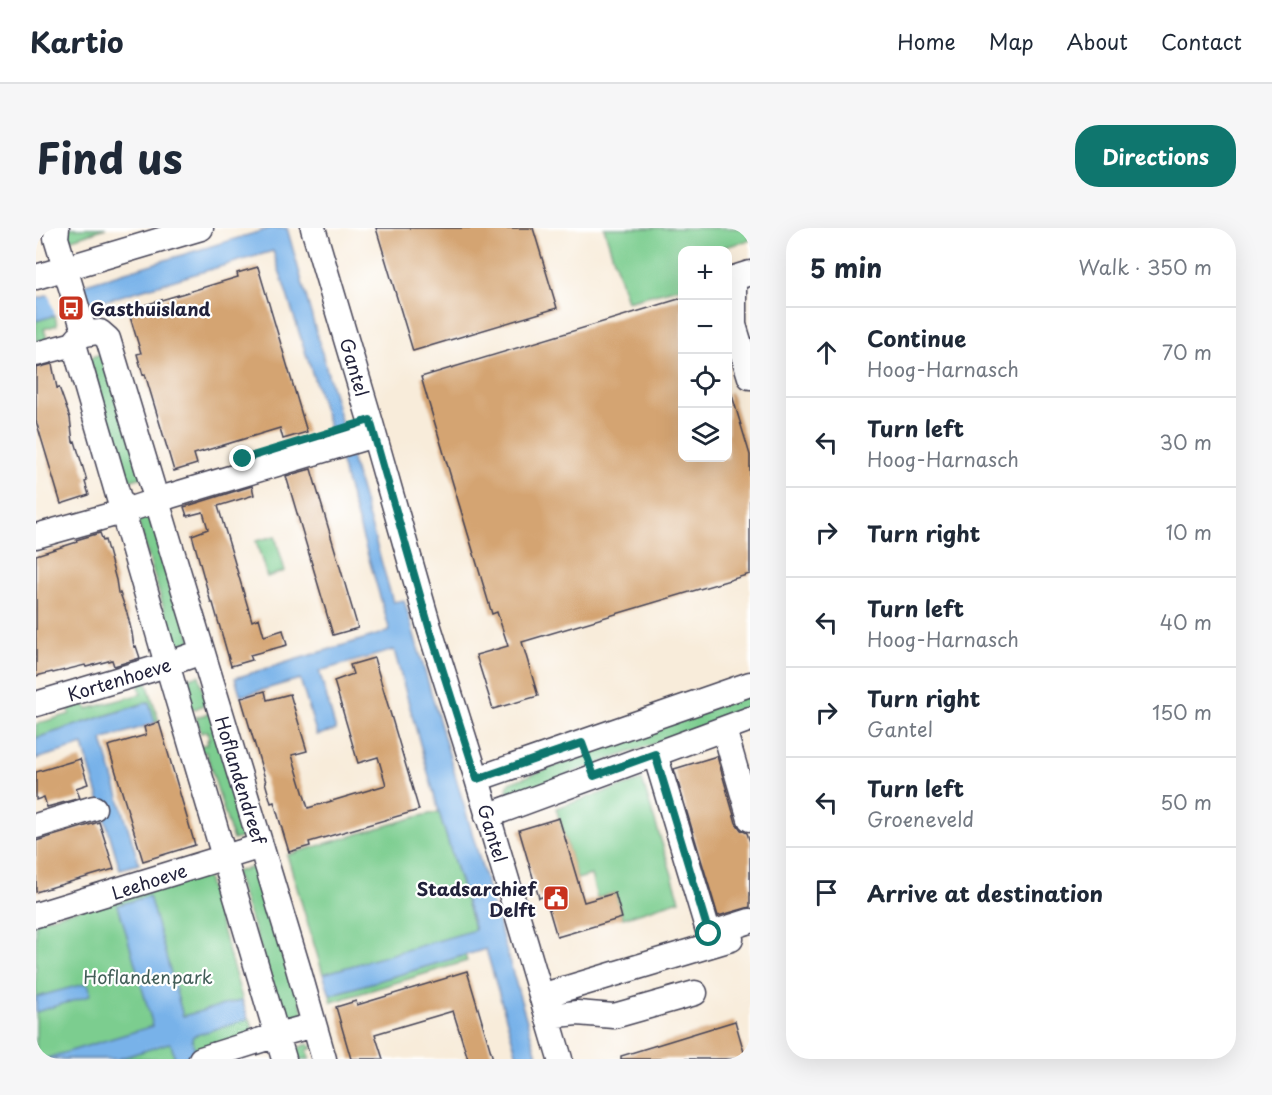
<!DOCTYPE html>
<meta charset="utf-8">
<style>
body{margin:0;font-family:"Playpen Sans",sans-serif;background:#f6f6f7;color:#1f2937}
.controls{position:absolute;right:18px;top:18px;display:grid;overflow:hidden;border-radius:12px;box-shadow:0 6px 24px #0002}
.controls button{width:54px;height:54px;display:grid;place-items:center;padding:0;border:0;border-bottom:2px solid #e0e1e3;background:#fff;color:#1f2937;font:30px sans-serif}
.stop{position:absolute;width:18px;height:18px;margin:-14px;border:4px solid #0f766e;border-radius:50%;background:#fff}
.stop.end{background:#0f766e;border-color:#fff;box-shadow:0 2px 6px #0008}
.list{margin:0;padding:0;list-style:none}
h2{display:flex;justify-content:space-between;align-items:center;height:78px;margin:0;padding:0 24px;font-size:26px}
h2 small{font-size:20px;font-weight:400;color:#747a83}
.list li{display:grid;grid-template-columns:39px 1fr auto;gap:18px;align-items:center;box-sizing:border-box;height:90px;padding:0 24px;border-top:2px solid #e0e1e3}
.list b{display:block;font-size:22px;white-space:nowrap}
.list p{margin:0;font-size:20px;white-space:nowrap;color:#747a83}
.list em{font-size:20px;font-style:normal;color:#747a83}
.icon{flex:none;width:33px;height:33px;fill:none;stroke:currentColor;stroke-width:2;stroke-linecap:round;stroke-linejoin:round}
.map{position:relative;flex:none;width:714px;height:831px;overflow:hidden;border-radius:24px}
header{display:flex;align-items:center;gap:36px;box-sizing:border-box;height:84px;padding:0 30px;background:#fff;border-bottom:2px solid #e0e1e3}
header strong{font-size:28px}
nav{display:flex;gap:33px;margin-inline-start:auto;font-size:21px}
.intro{display:flex;align-items:center;justify-content:space-between;box-sizing:border-box;height:144px;padding:0 36px}
h1{margin:0;font-size:42px}
.button{padding:15px 27px;border-radius:24px;background:#0f766e;color:#fff;font-size:21px;font-weight:700}
main{display:flex;gap:36px;padding:0 36px}
aside{flex:1;background:#fff;border-radius:24px;box-shadow:0 6px 24px #0002}
.map>svg:first-child{display:block}
.green{fill:#7ccd8f;stroke:#4f7865;stroke-width:1.5}
.water{fill:#78b2e9;stroke:#4d6a92;stroke-width:1.5}
.pier{fill:#f8ecda}
.building{fill:#d4a472}
.lines{fill:none;stroke-linecap:round;stroke-linejoin:round}
.minor-casing{stroke:#424053;stroke-width:27}
.minor{stroke:#fff;stroke-width:24}
.route{stroke:#0f766e;stroke-width:8}
.labels{text-anchor:middle;dominant-baseline:central;stroke-width:4.5;stroke-linejoin:round;paint-order:stroke}
.poi-label{font-size:18px;font-weight:bold;fill:#22223b;stroke:#fff;text-anchor:start}
.street-label{font-size:18px;fill:#22223b;stroke:#fff}
.park-label{font-size:18px;fill:#425e58;stroke:#fff}
</style>
<header>
<strong>Kartio</strong>
<nav><a>Home</a><a>Map</a><a>About</a><a>Contact</a></nav>
</header>
<div class="intro"><h1>Find us</h1><a class="button">Directions</a></div>
<main>
<div class="map">
<svg width="714" height="831" viewBox="0 0 714 831">
<rect width="100%" height="100%" fill="#fff"/>
<filter id="ink" filterUnits="userSpaceOnUse"><feTurbulence type="fractalNoise" baseFrequency=".0167" numOctaves="2"/><feDisplacementMap in="SourceGraphic" scale="12" xChannelSelector="R" yChannelSelector="G"/><feConvolveMatrix kernelMatrix="1 2 1 2 8 2 1 2 1" color-interpolation-filters="sRGB"/></filter>
<filter id="wash" filterUnits="userSpaceOnUse"><feTurbulence type="fractalNoise" baseFrequency=".008" numOctaves="4" result="noise"/><feDisplacementMap in="SourceGraphic" scale="24" xChannelSelector="R" yChannelSelector="G"/><feGaussianBlur stdDeviation="1.35" result="paint"/><feColorMatrix in="noise" values="0 0 0 0 0 0 0 0 0 0 0 0 0 0 0 0 0 1.4 0 .05"/><feComposite in="paint" operator="in"/></filter>
<g filter="url(#wash)">
<rect width="100%" height="100%" fill="#f8ecda"/>
<path class="green" d="M33,0H70L33,12Z
M568,0H714V12L678,22H646V59L591,73Z
M19,87L21,97L8,101L12,114L2,116L0,109V93Z
M67,125L107,249L92,253L53,130Z
M118,285L138,351L132,353L138,373L144,372L156,413L139,418L101,290Z
M239,308L249,343L231,349L220,313Z
M163,447L170,476L159,481L153,479L148,452Z
M110,451L123,493L119,495L112,474L0,510V496L34,486L31,474L47,470L51,481L105,466L102,454Z
M714,466V482L473,567L471,561L473,555Z
M177,484L214,607L197,612L170,524L164,525L162,518L172,516L171,512L173,511L171,503L165,505L160,489Z
M606,552L644,672L587,690L579,665L561,670L555,647L541,651L520,580Z
M403,584L439,703L287,746L251,627L380,589Z
M225,637L268,787L250,797L199,644Z
M170,646L212,791H214L219,809L169,821L133,831H0V693Z
M429,727L431,733L296,774L294,767Z
M272,816L277,820L271,822L274,831H262L261,820Z"/>
<path class="water" d="M232,0H251L316,232L357,374L368,372L502,831H482L450,721L294,767L287,746L439,702L403,584L358,422L283,443L300,502L281,507L264,451L205,468L199,450L354,403L305,235L237,23L0,93V71L232,1Z
M113,474L119,495L66,512L103,636L84,641L47,517L0,531V510Z
M113,668L147,788L206,772L212,791L157,808L156,811L161,831H139L135,816L133,815L82,831H8L117,798L82,677Z
M48,756L53,758L54,765L53,768L0,784V769Z"/>
<path class="pier" d="M47,54L54,80L20,90L12,64Z"/>
<g id="blocks">
<path class="building" d="M340,0H497L521,80L377,123Z
M222,39L271,204L247,211L244,200L158,226L161,236L138,243L109,146L107,147L101,126L105,125L92,82L202,49L201,45Z
M646,70V230H692V165L695,164L714,227V346L486,414L502,468L457,481L440,427L472,418L461,384L456,386L385,149Z
M16,136L21,160L23,159L34,190L37,214L39,213L51,253L49,254L53,267L25,276L0,193V140Z
M275,241L322,400L297,407L250,248Z
M216,258L218,267L182,278L216,393L223,390L228,408L247,402L251,417L214,427L216,432L195,438L177,375H175L156,307L172,301L167,284L151,288L148,279Z
M64,305L67,313L69,312L80,352L82,365H84L91,385L96,405L98,419L100,418L104,430L78,438L76,432L50,439L49,437L17,445L16,444L0,448V327L41,314L40,312Z
M338,430L383,582L273,614L274,618L253,624L238,574L235,575L229,554H230L205,470L229,463L231,472L254,466L271,523L256,527L272,580L350,557L342,529L322,535L298,453L317,446L314,437Z
M123,494L159,617L107,633L72,518L110,507L108,499Z
M681,528L700,595L705,602L711,605L714,614V679L682,688L638,541Z
M44,531L52,556L40,560L44,570L11,579L8,569L0,572V544Z
M523,590L548,674L579,665L586,690L521,709L509,668L503,670L483,602Z
M63,594L78,641L0,664V613Z
M431,743L457,831H432L417,783L339,806L347,831H315L300,779L320,773L321,777L411,750V749Z
M699,793L710,831H585V828Z"/>
</g>
</g>
<g filter="url(#ink)">
<use href="#blocks" fill-opacity="0" stroke="#424053" stroke-width="1.5"/>
<g class="lines">
<defs>
<path id="minor" d="M21,0L20,10L49,106
M277,0L334,192L393,399L441,551L524,831
M714,45L698,50V97L714,149
M0,49L165,0
M0,126L38,116
M0,308L86,284L134,268L338,207
M0,476L114,442L166,424
M688,501L714,591
M619,526L673,706L714,693
M441,551L714,456
M451,588L714,491
M0,598L58,580
M0,687L225,618
M505,768L695,711
M511,788L541,785L578,788L659,765
M165,831L241,807L278,797
M248,831L131,436L38,116C43,105 53,105 64,104L72,111L262,740L288,831"/>
</defs>
<use href="#minor" class="minor-casing"/>
<use href="#minor" class="minor"/>
</g>
</g>
<g class="lines" filter="url(#ink)">
<path class="route" d="M207,231L334,192L393,399L441,551L546,515L558,548L619,526L673,706"/>
</g>
<defs>
<symbol id="bus-square" viewBox="-11 -11 22 22"><rect x="-9" y="-9" width="18" height="18" rx="4" fill="#c8321e" stroke="#fff"/><path d="M-5-6H5V4H4V6H2V4H-2V6H-4V4H-5ZM-3.5-4V0h7V-4ZM-3.5 1.2v1.5H-2V1.2ZM2 1.2v1.5H3.5V1.2Z" fill="#fff"/></symbol>
<symbol id="civic-square" viewBox="-11 -11 22 22"><rect x="-9" y="-9" width="18" height="18" rx="4" fill="#c8321e" stroke="#fff"/><path d="M-.6-6.5H3V-4.5H.6V-3L4-1V1h2V6H-6V1h2V-1L-.6-3ZM-1.2 2.5V6h2.4V2.5Z" fill="#fff"/></symbol>
</defs>
<g fill-rule="evenodd">
<use href="#bus-square" x="20" y="65" width="30" height="30"/>
<use href="#civic-square" x="505" y="655" width="30" height="30"/>
</g>
<g class="labels">
<g class="poi-label">
<text x="54" y="80">Gasthuisland</text>
<text x="500" y="660" text-anchor="end">Stadsarchief<tspan x="500" dy="21">Delft</tspan></text>
</g>
<g class="street-label">
<text transform="translate(319 139) rotate(74)">Gantel</text>
<text transform="translate(83 451) rotate(-17)">Kortenhoeve</text>
<text transform="translate(205 552) rotate(73)">Hoflandendreef</text>
<text transform="translate(457 605) rotate(73)">Gantel</text>
<text transform="translate(113 653) rotate(-18)">Leehoeve</text>
</g>
<g class="park-label">
<text x="112" y="748">Hoflandenpark</text>
</g>
</g>
</svg>
<div class="controls">
<button>+</button>
<button>−</button>
<button><svg class="icon" aria-label="locate" viewBox="0 0 24 24"><circle cx="12" cy="12" r="6"/><path d="M12 2v4M12 18v4M2 12h4M18 12h4"/></svg></button>
<button><svg class="icon" aria-label="layers" viewBox="0 0 24 24"><path d="M12 4l9 5-9 5-9-5zM3 14l9 5 9-5"/></svg></button>
</div>
<div class="stop" style="left:673px;top:706px"></div>
<div class="stop end" style="left:207px;top:231px"></div>
</div>
<aside>
<h2>5 min<small>Walk · 350 m</small></h2>
<ul class="list">
<li><svg class="icon" aria-label="ahead" viewBox="0 0 24 24"><path d="M12 20V5M6 11l6-6 6 6"/></svg><div><b>Continue</b><p>Hoog-Harnasch</p></div><em>70 m</em></li>
<li><svg class="icon" aria-label="left" viewBox="0 0 24 24"><path d="M17 20v-9H6M10 6l-5 5 5 5"/></svg><div><b>Turn left</b><p>Hoog-Harnasch</p></div><em>30 m</em></li>
<li><svg class="icon" aria-label="right" viewBox="0 0 24 24"><path d="M7 20v-9h11M14 6l5 5-5 5"/></svg><div><b>Turn right</b></div><em>10 m</em></li>
<li><svg class="icon" aria-label="left" viewBox="0 0 24 24"><path d="M17 20v-9H6M10 6l-5 5 5 5"/></svg><div><b>Turn left</b><p>Hoog-Harnasch</p></div><em>40 m</em></li>
<li><svg class="icon" aria-label="right" viewBox="0 0 24 24"><path d="M7 20v-9h11M14 6l5 5-5 5"/></svg><div><b>Turn right</b><p>Gantel</p></div><em>150 m</em></li>
<li><svg class="icon" aria-label="left" viewBox="0 0 24 24"><path d="M17 20v-9H6M10 6l-5 5 5 5"/></svg><div><b>Turn left</b><p>Groeneveld</p></div><em>50 m</em></li>
<li><svg class="icon" aria-label="arrive" viewBox="0 0 24 24"><path d="M6 21V4h12l-3 4 3 4H6"/></svg><div><b>Arrive at destination</b></div></li>
</ul>
</aside>
</main>
